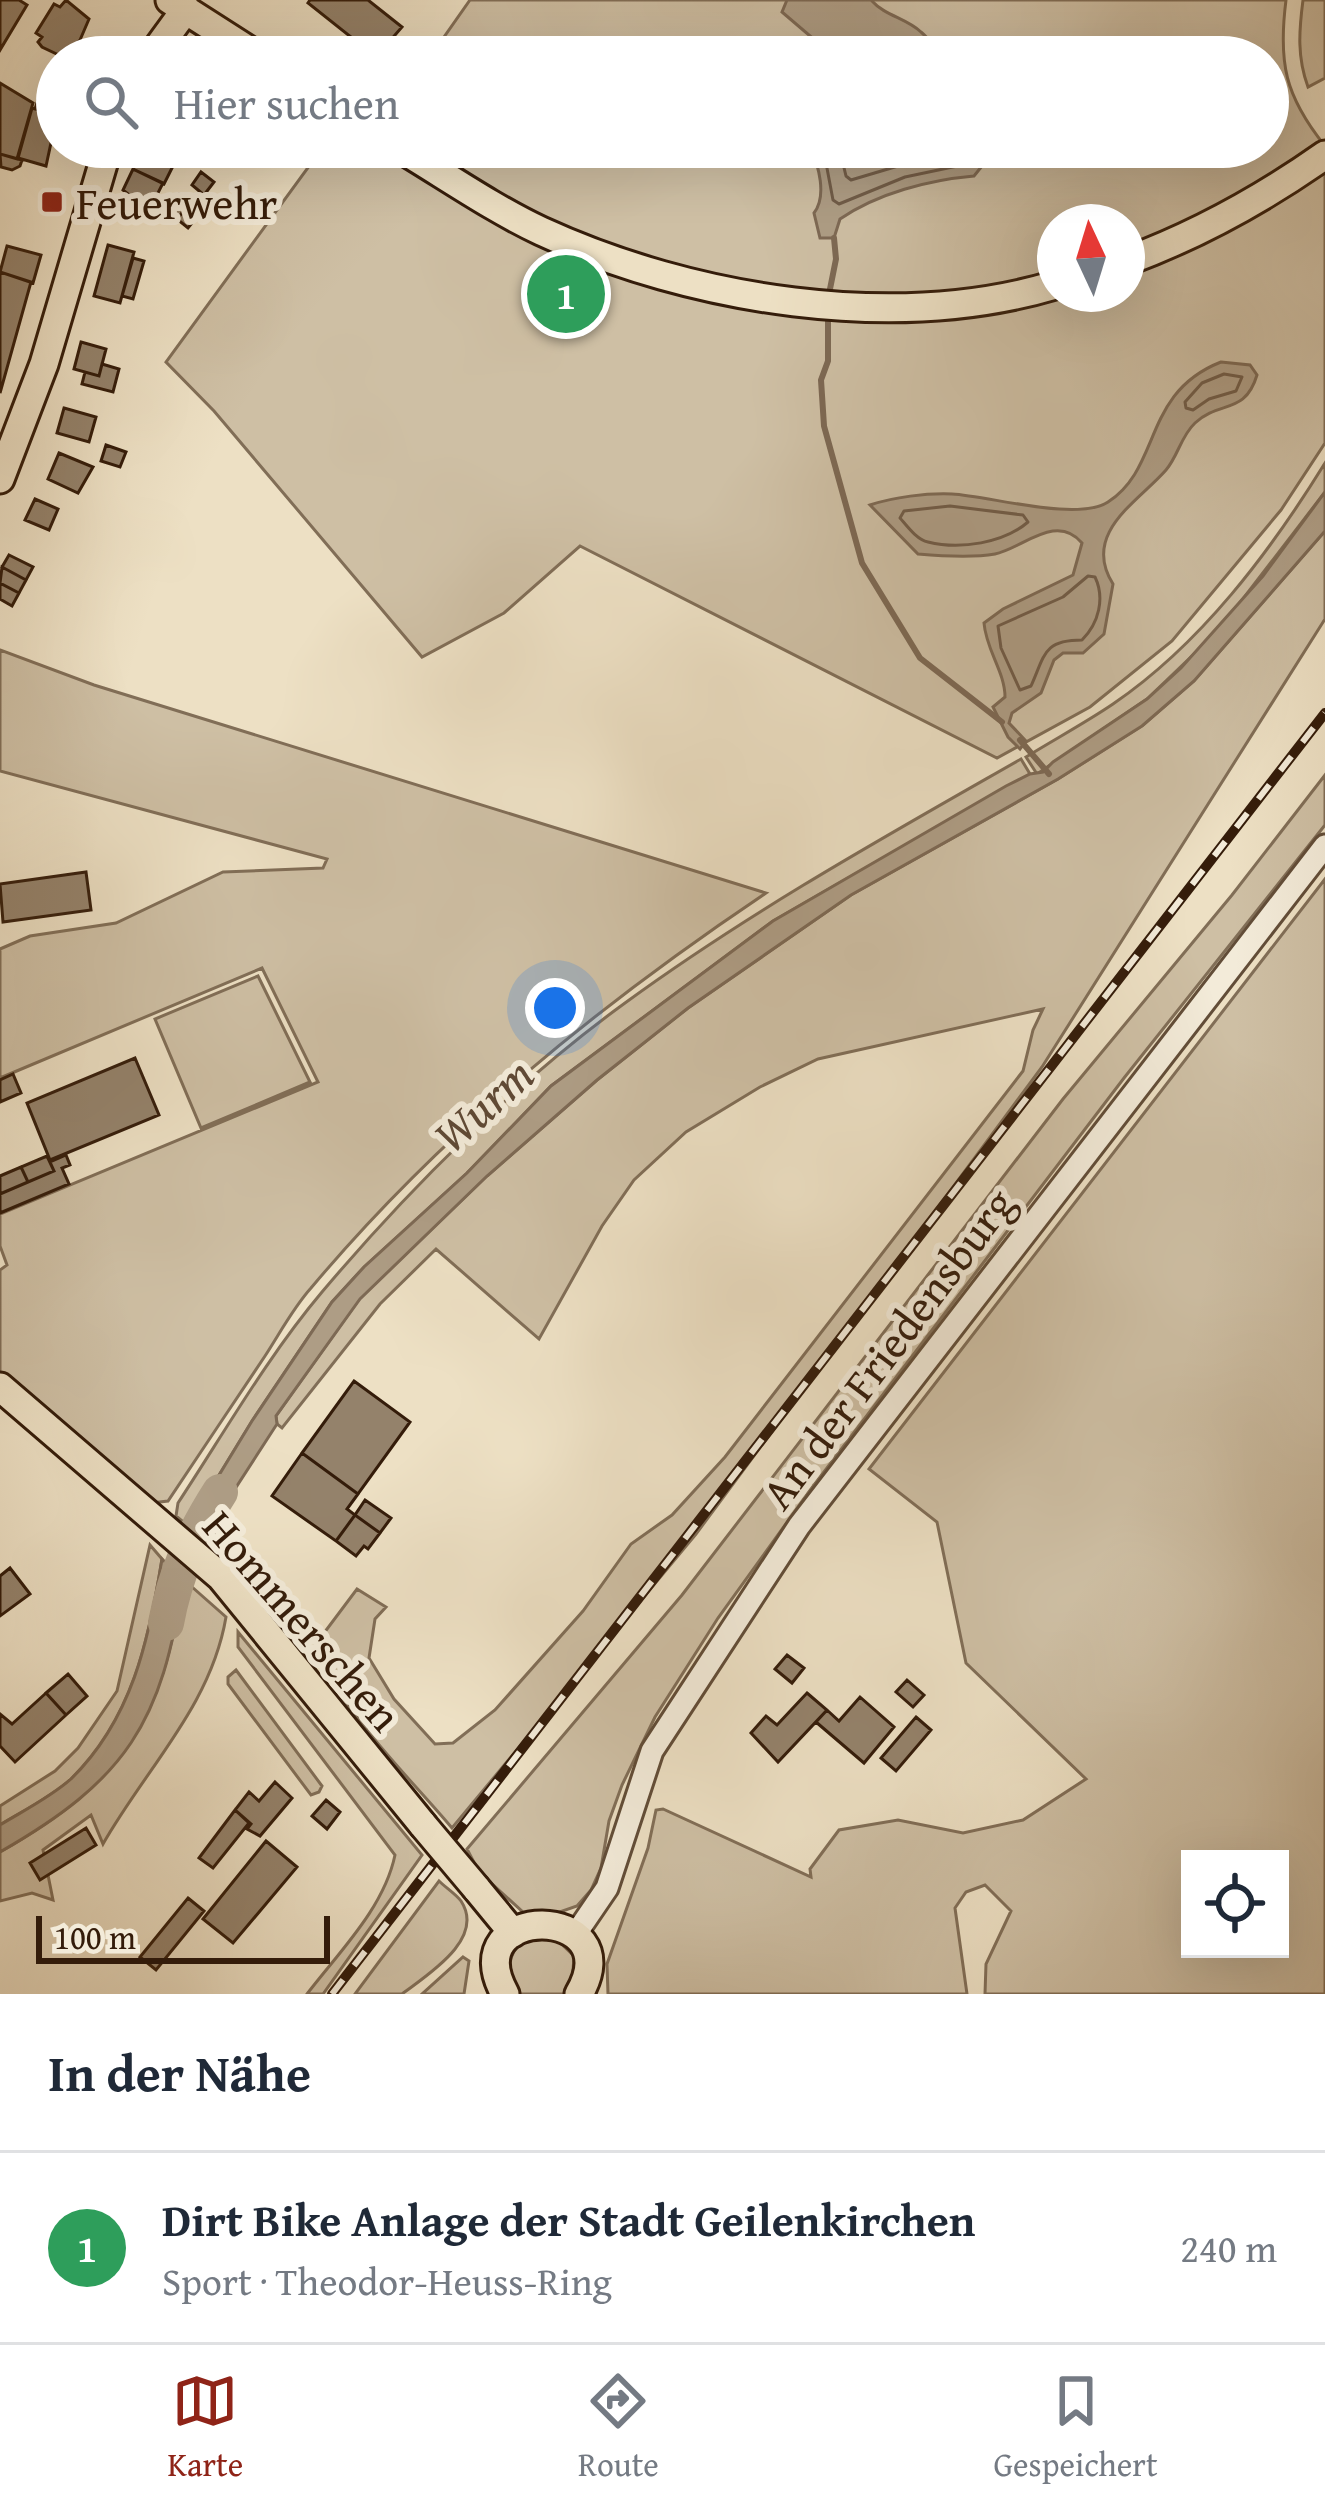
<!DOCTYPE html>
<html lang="de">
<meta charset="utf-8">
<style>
body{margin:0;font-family:"Gentium Book Plus",serif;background:#f2f2f3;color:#1f2937}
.controls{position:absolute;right:36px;bottom:36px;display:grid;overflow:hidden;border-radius:0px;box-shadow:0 12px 48px #0002}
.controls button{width:108px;height:108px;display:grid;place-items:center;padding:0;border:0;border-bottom:3px solid #e0e1e3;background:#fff;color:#1f2937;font:60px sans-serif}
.compass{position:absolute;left:1037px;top:204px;width:108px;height:108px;border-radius:50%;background:#fff;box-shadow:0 12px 48px #0002;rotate:356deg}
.scale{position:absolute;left:36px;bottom:30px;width:294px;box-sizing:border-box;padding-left:12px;border:6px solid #341c0a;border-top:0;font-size:33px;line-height:42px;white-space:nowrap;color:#341c0a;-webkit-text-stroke:9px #f3ebd9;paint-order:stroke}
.you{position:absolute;left:555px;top:1008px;width:42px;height:42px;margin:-30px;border:9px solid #fff;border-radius:50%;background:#1a73e8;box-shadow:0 0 0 18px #1a73e833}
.badge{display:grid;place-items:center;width:78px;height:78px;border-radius:50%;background:#8f2418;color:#fff;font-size:39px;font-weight:700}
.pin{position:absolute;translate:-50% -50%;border:6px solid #fff;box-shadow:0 3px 12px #0006}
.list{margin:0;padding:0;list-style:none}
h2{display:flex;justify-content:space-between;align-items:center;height:156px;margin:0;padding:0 48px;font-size:51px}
h2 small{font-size:39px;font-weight:400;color:#747a83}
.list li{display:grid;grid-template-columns:78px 1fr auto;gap:36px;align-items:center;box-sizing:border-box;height:192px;padding:0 48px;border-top:3px solid #e0e1e3}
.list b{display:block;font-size:45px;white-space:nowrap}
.list p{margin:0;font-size:39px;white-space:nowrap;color:#747a83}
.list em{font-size:39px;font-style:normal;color:#747a83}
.icon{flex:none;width:66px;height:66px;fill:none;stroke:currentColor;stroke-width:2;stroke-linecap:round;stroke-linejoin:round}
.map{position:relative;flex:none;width:1325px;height:1994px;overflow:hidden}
.search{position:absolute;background:#fff;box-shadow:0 12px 48px #0002;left:36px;right:36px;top:36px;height:132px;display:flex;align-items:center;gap:30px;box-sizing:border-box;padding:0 42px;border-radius:66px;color:#747a83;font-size:45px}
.sheet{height:348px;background:#fff}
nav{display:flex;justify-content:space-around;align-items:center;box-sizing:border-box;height:168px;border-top:3px solid #e0e1e3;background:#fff;font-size:33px;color:#747a83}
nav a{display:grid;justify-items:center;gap:6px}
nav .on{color:#8f2418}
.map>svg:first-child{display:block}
.green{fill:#cebfa4;stroke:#816e57;stroke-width:3;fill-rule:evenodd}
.water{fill:#ae9d85;stroke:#7d6954;stroke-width:3}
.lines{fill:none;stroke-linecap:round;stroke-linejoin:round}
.shore{stroke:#715c48;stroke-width:3}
.stream{stroke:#7d6954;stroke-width:6}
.river{stroke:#ae9d85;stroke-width:36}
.building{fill:#94826b;stroke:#341c0a;stroke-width:3}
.minor-casing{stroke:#624d38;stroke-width:27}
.major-casing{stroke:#341c0a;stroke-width:33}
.minor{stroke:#f3ebd9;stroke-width:21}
.major{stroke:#ede0c4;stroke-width:27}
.rail-casing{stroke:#341c0a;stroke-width:10}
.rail{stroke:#f3ebd9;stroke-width:6;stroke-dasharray:18;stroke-linecap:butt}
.major-bridge-casing{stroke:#341c0a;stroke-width:33;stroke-linecap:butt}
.major-bridge{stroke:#ede0c4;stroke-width:27}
.poi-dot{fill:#8f2418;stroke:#f3ebd9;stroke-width:4.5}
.labels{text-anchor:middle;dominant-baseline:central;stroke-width:12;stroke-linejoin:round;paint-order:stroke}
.poi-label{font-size:45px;fill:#341c0a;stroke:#f3ebd9;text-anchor:start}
.street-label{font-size:45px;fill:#341c0a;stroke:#f3ebd9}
.water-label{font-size:48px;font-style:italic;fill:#5f4935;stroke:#f3ebd9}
</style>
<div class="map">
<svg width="1325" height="1994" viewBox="0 0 1325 1994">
<rect width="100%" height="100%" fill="#ede0c4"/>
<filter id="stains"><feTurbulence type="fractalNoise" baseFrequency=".00167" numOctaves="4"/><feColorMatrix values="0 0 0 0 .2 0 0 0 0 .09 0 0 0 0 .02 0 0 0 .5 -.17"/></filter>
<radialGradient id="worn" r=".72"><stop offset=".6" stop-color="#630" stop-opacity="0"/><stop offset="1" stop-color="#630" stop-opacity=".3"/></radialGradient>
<path class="green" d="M470,0H1286C1278,63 1285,96 1325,146V443L1281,510L1172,641L1090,707L997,758L580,546L504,613L422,657L214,411L166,362L323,147H1268V57H430ZM1055,222H1127V294H1055Z
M1303,0H1325V78L1308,87C1297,57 1299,31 1303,0Z
M1325,463V492L1219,630L1147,699L1037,774L1026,757C1055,739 1085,723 1113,704C1201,644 1270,552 1325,463Z
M1325,531V619L1042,1067L696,1534L452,1828C404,1771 343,1715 315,1645L357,1589L386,1607L375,1619L369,1658L394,1699L435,1744L453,1743L495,1710L583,1611L631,1544L672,1515L725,1457L1023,1071L1033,1030L1043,1009L818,1059L760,1087L686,1132L634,1180L602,1226L539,1339L436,1249L380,1304L282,1428L277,1424L276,1416L360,1298L487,1176L597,1080L688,1008L851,895L1058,779L1143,725L1194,681Z
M0,650L94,685L766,893C599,1005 441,1133 311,1288C293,1308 280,1333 265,1356C233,1404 200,1453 168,1501L151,1503L0,1373V1270L7,1265L0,1246V1214L318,1082L262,968L0,1078V949L30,936L116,923L223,872L323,868L327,859L0,771Z
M1021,759L1030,774L773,921L551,1086L467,1173L364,1267L332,1302L252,1421L188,1526L176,1516L178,1503C224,1433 268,1356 322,1292C409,1189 516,1082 625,1003C751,911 886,836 1021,759Z
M1325,775V825L1124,1078L811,1489L718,1618L655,1717L622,1785L609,1821L601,1868L591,1890L577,1906L557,1913L523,1912L479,1872L467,1849L682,1595L1063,1099L1232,895Z
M1325,879V1994H985L986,1964L1011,1911L985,1885L966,1892L955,1908L967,1994H608L607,1964L648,1848L656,1810L663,1809L811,1877L810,1869L839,1830L898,1820L963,1833L1023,1820L1086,1779L966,1663L937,1522L869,1469ZM1190,1859H1280V1949H1190Z
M258,976L310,1082L201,1128L155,1019Z
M150,1545L162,1559C149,1640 132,1720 71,1779C51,1797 23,1811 0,1825V1806L55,1771L78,1748L117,1691Z
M183,1579L226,1617C211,1706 146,1768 103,1844L91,1815L43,1850L53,1900L32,1893L0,1901V1852C124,1781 163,1721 183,1579Z
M238,1632L422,1855L323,1994H307C339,1952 384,1908 395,1855L238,1647Z
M236,1670L322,1786L319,1792L311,1795L228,1684V1677Z
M439,1881C445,1887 456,1894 461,1901C486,1939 427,1975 402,1994H355Z
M553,1936L574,1956L572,1985L565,1994H518C509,1968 504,1959 524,1939Z
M463,1957L469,1961L464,1994H422Z"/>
<path class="water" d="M787,0H871C885,16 906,18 921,32C933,42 935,52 951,57H817L816,41L782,12Z
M810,147H1034L1028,156L1004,166L1000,161H986L974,176C929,180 878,193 840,219L834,238H820L814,213C827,196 819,166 810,147Z
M1221,362L1250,365L1257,375C1245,415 1220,400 1195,423C1181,436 1178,456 1166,470C1138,502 1081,533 1113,584L1104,634L1083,653H1063L1054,660L1041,693L1012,713L1009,723L1026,741L1020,749L1008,737L993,707L1005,697C1005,672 986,650 984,623L1003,609L1073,575L1082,543C1056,512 1022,549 995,554C972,558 941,556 918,554L870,505C894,497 926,493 952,494C990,496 1077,522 1108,502C1162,467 1142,393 1221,362Z
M1325,492V531L1194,681L1142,726L1058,779L851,895L688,1008L597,1080L487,1176L360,1299L276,1416L277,1424L200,1543L188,1526L252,1421L332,1302L364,1267L467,1173L551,1086L773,921L1006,786L1030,774L1043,772L1053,762L1147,699L1181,668L1263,576Z
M162,1559L183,1579C163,1723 126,1780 0,1852V1825C23,1811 51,1797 71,1779C132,1719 149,1640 162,1559Z"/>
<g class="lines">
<path class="shore" d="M823,147L833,200L839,204L905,177L967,164L983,150L1008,151L1018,147
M839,147L846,176L851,180L962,147
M1224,374L1242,377L1236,391L1209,399L1193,410L1186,408L1185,402L1202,383Z
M950,506L1023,515L1028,522C1004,543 960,550 928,542C917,540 907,526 900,518L904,511Z
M1088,576L1095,577C1105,598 1099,623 1082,640C1043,640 1045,655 1031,686L1020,690L1001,648L998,626L1063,597Z"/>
<path class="stream" d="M829,294L836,259L834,238
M828,313V361L821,380L824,426L862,563L920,658L1002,722
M1020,740L1049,774"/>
<path class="river" d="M166,1623C175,1574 193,1534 220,1492"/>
</g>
<path class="building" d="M0,0H19L27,5L0,50Z
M66,0L89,19L80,40L63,57L42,47L38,42L42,37L36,33L54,4L60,7Z
M310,0H368L402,27L376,57L308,3Z
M0,83L33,103L17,159L0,154Z
M42,88L56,96L50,113L35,109Z
M32,108L57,115L46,166L18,158Z
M143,147L167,159L165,163L173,166L164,184L133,169Z
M0,154L22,160L20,166L12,170L1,167Z
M133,169L163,183L156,197L151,194L147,202L140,198L138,202L123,190Z
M201,172L214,182L204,195L192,185Z
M179,194L190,203L177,219L166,210Z
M190,204L201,212L188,228L177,219Z
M108,245L134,252L120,303L94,296Z
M7,246L41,255L33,283L0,272Z
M133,258L144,261L133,299L122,296Z
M0,272L31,282L0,393Z
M81,342L106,349L99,376L74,369Z
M102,364L119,369L113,392L82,384L85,372L99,376Z
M64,408L96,417L89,442L57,433Z
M106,445L126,452L120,467L101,461Z
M59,453L93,467L78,493L48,479Z
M35,499L58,509L49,530L25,520Z
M9,555L33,567L26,580L2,567Z
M2,567L26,580L19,593L0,583Z
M0,583L19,593L12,606L0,599Z
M86,872L91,910L3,922L0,884Z
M135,1058L159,1115L50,1160L27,1103Z
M13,1074L21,1093L0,1102V1080Z
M66,1155L70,1165L62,1168L69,1184L0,1213V1194L54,1171L50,1162Z
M47,1156L54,1171L28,1182L21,1167Z
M21,1167L28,1182L0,1194V1176Z
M354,1381L410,1422L358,1494L302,1453Z
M302,1453L358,1494L347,1509L355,1515L336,1541L272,1496Z
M365,1500L391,1518L380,1533L355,1515Z
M355,1515L380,1533L368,1549L364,1546L356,1556L336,1541Z
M10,1568L30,1594L0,1616V1576Z
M787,1655L804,1668L792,1683L775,1669Z
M68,1674L87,1696L66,1715L46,1693Z
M907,1680L924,1695L913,1707L896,1692Z
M46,1693L66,1715L15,1762L0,1746V1714L12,1724Z
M807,1693L827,1710L778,1762L751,1733L766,1716L777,1725Z
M860,1697L894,1727L864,1763L816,1722L827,1710L839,1721Z
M916,1717L931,1730L896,1771L881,1758Z
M275,1782L292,1798L260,1836L247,1829L251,1824L235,1810L249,1792L259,1801Z
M326,1800L340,1812L327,1829L312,1816Z
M235,1810L249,1823L213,1868L199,1858Z
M86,1828L96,1845L40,1880L30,1863Z
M266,1841L297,1867L233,1943L203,1919Z
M188,1898L204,1911L156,1970L140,1957Z"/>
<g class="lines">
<defs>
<path id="minor" d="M575,1935L607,1888L652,1751L799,1526L1325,846"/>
<path id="major" d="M170,0L259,57
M151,57L186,9
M398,147C445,175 492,208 541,231C691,300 894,333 1055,285
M1127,261C1197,235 1264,198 1325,155
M0,479L44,364L108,147
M0,1387L221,1577L423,1825
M476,1888L513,1933
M505,1994C453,1901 632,1903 579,1994"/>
</defs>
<use href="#minor" class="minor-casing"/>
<use href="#major" class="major-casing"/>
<use href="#minor" class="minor"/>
<use href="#major" class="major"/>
<defs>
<path id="rail" d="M332,1994L1325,713"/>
</defs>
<use href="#rail" class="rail-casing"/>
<use href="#rail" class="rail"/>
<defs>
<path id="major-bridge" d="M423,1825L476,1888"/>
</defs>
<use href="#major-bridge" class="major-bridge-casing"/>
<use href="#major-bridge" class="major-bridge"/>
</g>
<rect class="poi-dot" x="40" y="190" width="24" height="24" rx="6"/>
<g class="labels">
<g class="poi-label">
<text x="76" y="202">Feuerwehr</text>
</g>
<g class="street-label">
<text transform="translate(887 1348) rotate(-53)">An der Friedensburg</text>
<text transform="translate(303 1620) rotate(49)">Hommerschen</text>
</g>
<g class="water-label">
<text transform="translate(483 1104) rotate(-42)">Wurm</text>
</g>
</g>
<rect width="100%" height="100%" filter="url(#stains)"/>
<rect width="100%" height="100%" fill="url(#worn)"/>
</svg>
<div class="controls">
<button><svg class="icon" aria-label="locate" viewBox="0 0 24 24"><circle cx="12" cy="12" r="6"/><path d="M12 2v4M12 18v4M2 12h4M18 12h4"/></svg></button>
</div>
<svg class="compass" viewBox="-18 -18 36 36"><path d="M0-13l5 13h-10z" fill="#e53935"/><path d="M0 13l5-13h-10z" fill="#747a83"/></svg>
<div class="scale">100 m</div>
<div class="you"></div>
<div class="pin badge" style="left:566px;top:294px;background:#2e9e5b">1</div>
<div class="search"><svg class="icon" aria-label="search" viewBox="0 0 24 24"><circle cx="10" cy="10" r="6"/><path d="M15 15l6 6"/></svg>Hier suchen</div>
</div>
<section class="sheet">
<h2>In der Nähe<small></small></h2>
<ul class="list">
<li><span class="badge" style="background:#2e9e5b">1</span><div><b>Dirt Bike Anlage der Stadt Geilenkirchen</b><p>Sport · Theodor-Heuss-Ring</p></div><em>240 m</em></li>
</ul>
</section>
<nav>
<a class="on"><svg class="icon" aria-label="map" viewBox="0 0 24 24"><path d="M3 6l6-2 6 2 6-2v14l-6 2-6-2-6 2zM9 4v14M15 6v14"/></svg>Karte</a>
<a><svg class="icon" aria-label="directions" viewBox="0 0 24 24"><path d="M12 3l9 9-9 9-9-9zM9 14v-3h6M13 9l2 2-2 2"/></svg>Route</a>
<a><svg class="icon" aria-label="saved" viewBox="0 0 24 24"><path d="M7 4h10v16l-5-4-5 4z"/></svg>Gespeichert</a>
</nav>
